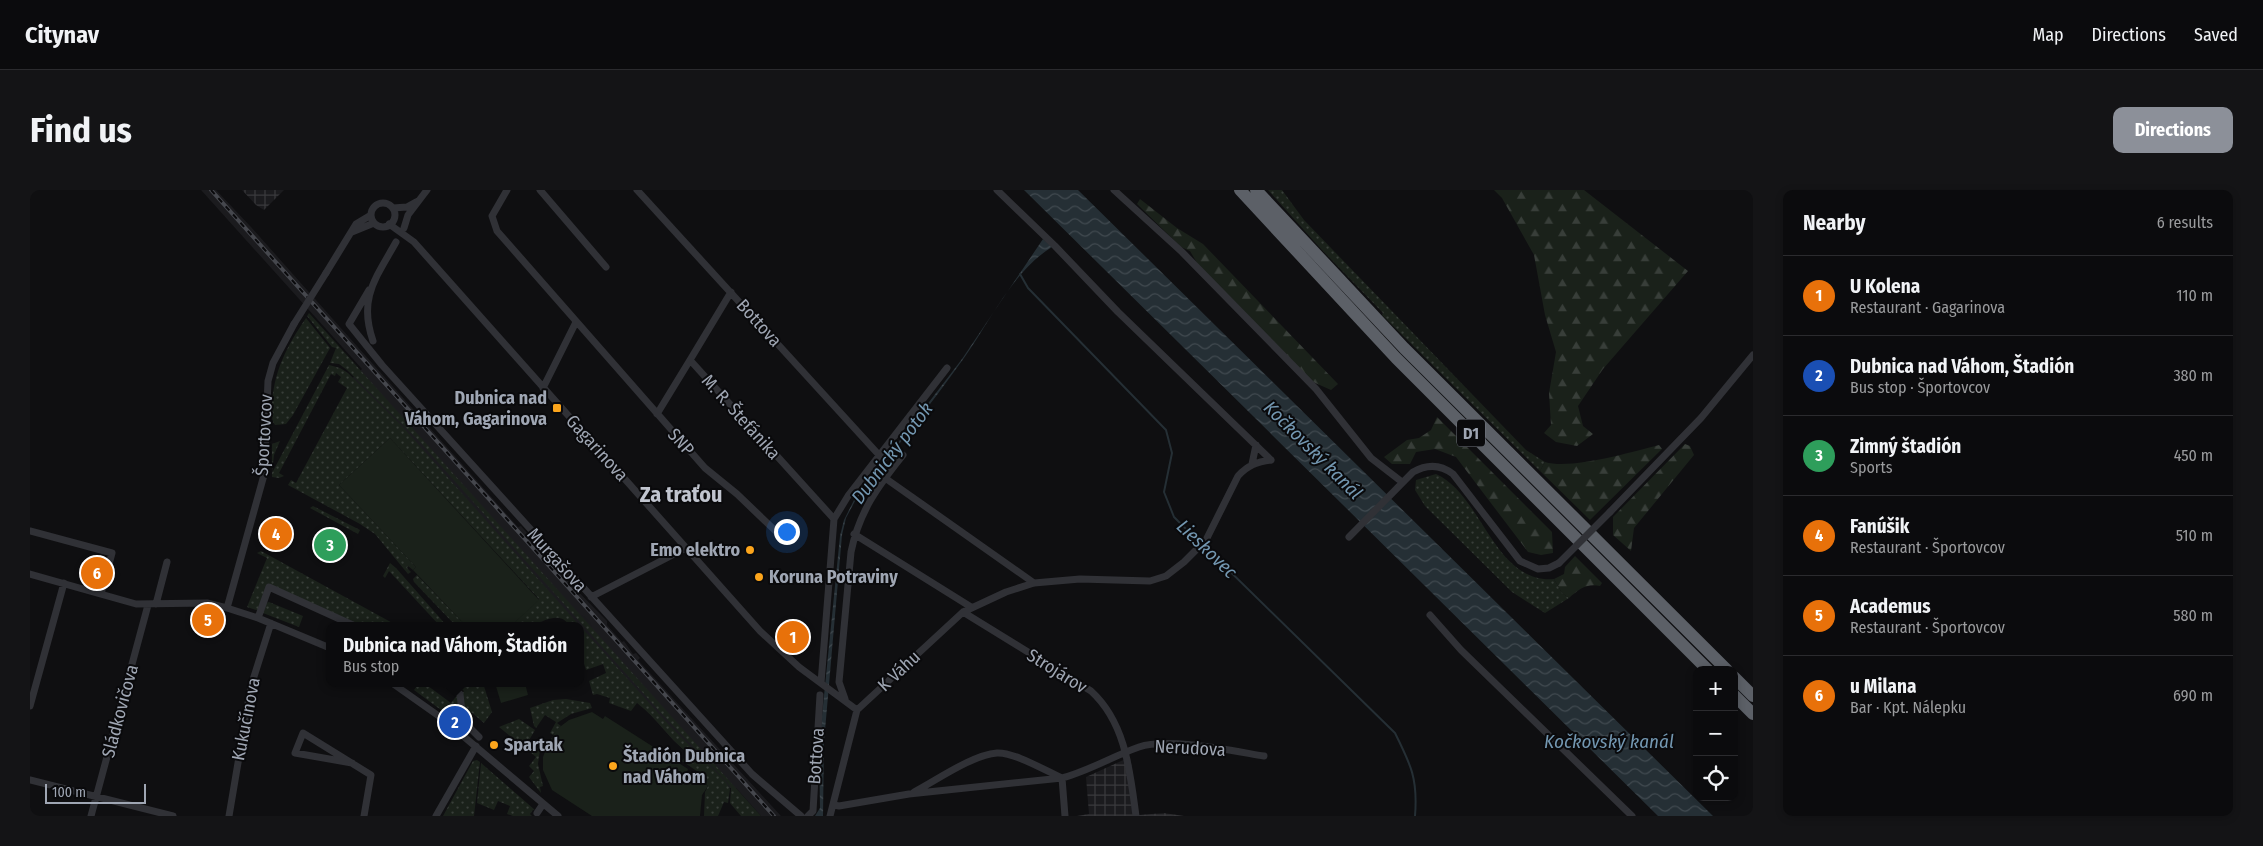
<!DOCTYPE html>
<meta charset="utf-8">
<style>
body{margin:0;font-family:"Fira Sans Condensed",sans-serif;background:#141416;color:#f1f3f6}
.controls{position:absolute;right:15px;bottom:15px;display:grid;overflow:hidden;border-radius:10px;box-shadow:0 2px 8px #0003}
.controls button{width:45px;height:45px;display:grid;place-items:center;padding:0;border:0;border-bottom:1px solid #2b2b2e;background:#0b0b0d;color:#f1f3f6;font:25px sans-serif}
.scale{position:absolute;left:15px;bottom:12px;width:101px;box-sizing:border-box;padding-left:5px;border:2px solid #9fa6b3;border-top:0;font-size:14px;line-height:18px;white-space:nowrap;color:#9fa6b3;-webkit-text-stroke:4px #0a0a0c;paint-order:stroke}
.you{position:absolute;left:756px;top:341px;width:18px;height:18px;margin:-12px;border:4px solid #fff;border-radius:50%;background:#1a73e8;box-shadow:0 0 0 8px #1a73e833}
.badge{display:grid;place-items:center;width:32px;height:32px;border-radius:50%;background:#8c9099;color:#fff;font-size:16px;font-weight:700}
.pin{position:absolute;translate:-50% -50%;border:2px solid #fff;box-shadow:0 1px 5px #0006}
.popup{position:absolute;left:296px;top:432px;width:258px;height:65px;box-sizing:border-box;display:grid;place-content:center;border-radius:10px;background:#0b0b0d;filter:drop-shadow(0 1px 4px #0005);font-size:16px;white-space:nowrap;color:#9a9b9d}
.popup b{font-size:19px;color:#f1f3f6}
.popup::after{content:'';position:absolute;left:50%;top:100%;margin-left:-10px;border:10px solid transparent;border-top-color:#0b0b0d}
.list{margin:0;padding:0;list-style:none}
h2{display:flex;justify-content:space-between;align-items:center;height:65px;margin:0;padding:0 20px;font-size:21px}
h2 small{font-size:16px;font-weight:400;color:#9a9b9d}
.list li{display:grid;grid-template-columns:32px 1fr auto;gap:15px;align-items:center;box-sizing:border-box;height:80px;padding:0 20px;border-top:1px solid #2b2b2e}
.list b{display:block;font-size:19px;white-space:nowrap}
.list p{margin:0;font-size:16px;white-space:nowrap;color:#9a9b9d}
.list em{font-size:16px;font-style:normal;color:#9a9b9d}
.icon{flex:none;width:28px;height:28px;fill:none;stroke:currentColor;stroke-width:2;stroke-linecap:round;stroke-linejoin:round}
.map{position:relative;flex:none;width:1723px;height:626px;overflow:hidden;border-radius:10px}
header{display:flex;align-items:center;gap:30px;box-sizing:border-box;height:70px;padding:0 25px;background:#0b0b0d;border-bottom:1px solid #2b2b2e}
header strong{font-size:24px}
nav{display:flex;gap:28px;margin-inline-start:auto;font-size:18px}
.intro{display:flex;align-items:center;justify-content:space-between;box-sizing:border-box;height:120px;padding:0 30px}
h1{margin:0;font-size:35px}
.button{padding:12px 22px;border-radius:10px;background:#8c9099;color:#fff;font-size:18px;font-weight:700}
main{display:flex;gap:30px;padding:0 30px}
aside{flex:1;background:#0b0b0d;border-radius:10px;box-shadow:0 2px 8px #0003}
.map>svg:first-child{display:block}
.built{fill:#1b1b1e}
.industrial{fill:url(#industrial-grid)}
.grass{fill:url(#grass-dots)}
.forest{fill:url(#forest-firs)}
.pitch{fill:#1a211a}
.water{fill:url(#water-waves)}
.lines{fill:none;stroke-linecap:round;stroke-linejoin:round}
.stream{stroke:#252f35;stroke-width:2}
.minor{stroke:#303136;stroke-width:7}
.motorway{stroke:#5c6067;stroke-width:12}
.rail-casing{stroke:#45474d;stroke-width:4}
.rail{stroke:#0a0a0c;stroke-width:2;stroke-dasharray:5.5;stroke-linecap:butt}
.minor-bridge{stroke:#303136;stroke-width:7}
.poi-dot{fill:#fca51c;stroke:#0a0a0c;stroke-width:2}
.labels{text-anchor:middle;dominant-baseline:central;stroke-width:4;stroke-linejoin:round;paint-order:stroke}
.shield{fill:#0a0a0c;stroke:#727781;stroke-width:1}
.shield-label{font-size:16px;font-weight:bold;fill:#9fa6b3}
.street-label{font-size:18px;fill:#9fa6b3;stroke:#0a0a0c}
.poi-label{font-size:18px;font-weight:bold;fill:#9fa6b3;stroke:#0a0a0c;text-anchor:start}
.water-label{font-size:19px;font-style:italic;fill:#7397b1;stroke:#0a0a0c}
.district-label{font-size:22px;font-weight:bold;fill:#c1c5cf;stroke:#0a0a0c}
</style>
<header>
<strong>Citynav</strong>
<nav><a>Map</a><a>Directions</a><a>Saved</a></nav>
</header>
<div class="intro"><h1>Find us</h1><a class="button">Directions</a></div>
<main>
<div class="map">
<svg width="1723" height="626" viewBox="0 0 1723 626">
<defs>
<pattern id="industrial-grid" width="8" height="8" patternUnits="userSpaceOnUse" patternTransform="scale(1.25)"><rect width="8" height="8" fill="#1b1b1e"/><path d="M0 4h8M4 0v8" fill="none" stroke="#39393c"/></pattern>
<pattern id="grass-dots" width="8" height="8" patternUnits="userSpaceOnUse" patternTransform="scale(1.25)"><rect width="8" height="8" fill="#1a211a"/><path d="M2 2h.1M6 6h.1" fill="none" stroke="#383e39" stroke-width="1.8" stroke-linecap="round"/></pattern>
<pattern id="forest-firs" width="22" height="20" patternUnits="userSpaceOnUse" patternTransform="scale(1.25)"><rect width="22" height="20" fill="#1a211a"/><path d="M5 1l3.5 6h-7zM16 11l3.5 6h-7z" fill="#383e39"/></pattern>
<pattern id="water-waves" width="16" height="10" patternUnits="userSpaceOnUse" patternTransform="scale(1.25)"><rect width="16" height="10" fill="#252f35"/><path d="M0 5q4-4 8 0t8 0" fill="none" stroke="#414a50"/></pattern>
</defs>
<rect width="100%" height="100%" fill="#0f0f11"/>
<path class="built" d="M171,0H186L221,37L488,337L491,336L497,343L496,346L526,379L577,431V435L592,452L594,451L603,464L606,463L610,468L608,470L751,626H731L706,598H697L644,551L550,446V436H541L317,193L332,179Z"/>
<path class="industrial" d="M212,0H254L234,20L226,15Z
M1100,567L1109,625L1134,623L1154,626H1047L1059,624L1056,587Z"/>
<path class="grass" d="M1238,0H1252L1274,30L1496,260L1515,272L1510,281L1352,125L1353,123L1291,59Z
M279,123L731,626H711L700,613L701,598L696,591L630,522L390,252L317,180L309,174L300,173L306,158L302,157L277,126Z
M276,128L300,158L263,225L256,234L245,235C241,230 242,224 242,217C243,182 257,156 276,128Z
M299,175L310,178L318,183L371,235L550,436H539C531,419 512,433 498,436C493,436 487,436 481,436L509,409L360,248L309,295L386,377L383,380L378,376L377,378L381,382L378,384L345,344L330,334L258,295L261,290L266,293L317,198L308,192L311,187L306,183L305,186L301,184L249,283L254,286L249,288L242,287V254L250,251L244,265L242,283Z
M1406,284C1452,304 1464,394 1524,389L1532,403L1539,408L1515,423L1482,402L1395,316L1385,300L1386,290Z
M283,316L330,340L328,344L280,318Z
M231,361L368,436H332L242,396L229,421L217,417L237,368L227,363Z
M360,373L366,378L417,436H410L359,381L355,388L353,386Z
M387,385L436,436H426L384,392L383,389Z
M239,412L273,426L269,437L233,423L236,413Z
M550,436L638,534L696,592L700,599L698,613L694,612L688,626H674L675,602L678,596L676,594L677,588L652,571L654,568L658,570L660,565C640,550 628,529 607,513L601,521L579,513L580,508L567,504L563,505L559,491L576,483L573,474L556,480L550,461Z
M389,493H394L421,513L428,504L430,534L384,500Z
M423,493H453L462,522L454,533L441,522L433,530L432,504L434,501Z
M536,509L560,513L562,518L541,524L527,533L531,536L523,545L520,543L526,532L515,525L506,538L504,536L500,518L523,510Z
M489,529L505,540L498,552L509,559L512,555L516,558L515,561L510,560L508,574L513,596L510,597L511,603L499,587L504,581L499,576L506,567L469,537Z
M447,570L450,572L444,626H413L443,571Z
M451,573L505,620H503L500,624L502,626H483L477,624L480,616L468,611L464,620L447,613Z"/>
<path class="forest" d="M1464,0H1554L1658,81L1573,179L1548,216L1553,236L1563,244L1547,256L1526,252L1514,243L1521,235L1519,203L1526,162L1515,125L1504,65L1472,8Z
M1110,9L1147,38L1173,54L1308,194L1301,200L1283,192L1170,78L1160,61L1151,57L1107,14Z
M1407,227L1522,342L1523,363L1511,365L1498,362L1426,267L1405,259L1386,262L1380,274H1362L1354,267L1377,250L1389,248L1401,240Z
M1655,254L1660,256L1664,265L1604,338L1601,361L1583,345V327Z
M1629,255L1632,259L1560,330L1510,281L1515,272C1541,280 1601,262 1629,255Z
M1545,366L1572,393L1570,396C1557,393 1549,399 1539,408L1532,403L1524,389L1534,384L1535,377Z"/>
<path class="pitch" d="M360,248L509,410L481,436H436L383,380L386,377L309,295Z
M465,493H495L498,505L471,513Z
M562,522L573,529L575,526L658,579L657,582L678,596L672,605L670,626H562L522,600L513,580V567L518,554L527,539L539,530Z"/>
<path class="water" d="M994,0H1048L1683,626H1628Z
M1013,49L1022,57C983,81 961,130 934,168C899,217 861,264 825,311L816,328L812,345L794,552L793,626H785L790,618L789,556L810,346L814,330L824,310L932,169Z"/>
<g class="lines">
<path class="stream" d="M990,84L998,98L1136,240L1142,263L1134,302L1144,327L1170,353
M1174,356L1365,543C1381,575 1388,589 1385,626"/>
<path class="minor" d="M477,0L462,26L467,41L675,278L707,304L756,351L763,339
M510,0L576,77
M607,0L849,265
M967,0L1025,56L1088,122L1241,270
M1084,0L1152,62L1286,199L1341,268L1372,292
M341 25a12 12 0 1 1 24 0a12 12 0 1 1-24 0Z
M363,18L377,17L386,12
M359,34L384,52L730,441L769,477L827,520
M374,38L378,25L397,0
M322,42L344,33
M296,83L326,34L341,25
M339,100L319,134L352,175L722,584L771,626
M264,134L243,173L238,191L234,285L197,418L228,428L300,458
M343,151C328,108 346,88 366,52
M660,170L701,102
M513,198L546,132
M627,224L660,170L804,329
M1222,274L1226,255
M855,288L1004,393
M1580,322L1671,228L1723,165
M0,341L82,363L71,404
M824,344L941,417
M1319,347L1383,282C1397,274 1410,274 1423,284L1490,371L1508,379L1519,378L1529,373
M0,384L106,414L177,413L197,418
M561,407L656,358
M126,414L137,372
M933,422L1061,501C1096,533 1100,582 1106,626
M1400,425L1431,460L1602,626
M228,428L239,397L325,436
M362,493L413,529L528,626
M416,493L430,504L433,531L449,547
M791,493L804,329L818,306L917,178
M815,509L809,492L821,362C829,322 848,296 873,265
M0,516L34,393
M322,573L265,563L273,543L341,585L334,626
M0,590L143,626
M884,602C907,590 942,565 967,563C984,562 1016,581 1032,588L1035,626
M804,615L809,616L879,604L1032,588C1059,581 1083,566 1109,557C1138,547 1203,561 1234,566
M507,623L513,614
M61,626L118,415
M199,626L221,496L241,433
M406,626L446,556
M778,626L783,621L790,505
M800,626L827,520L933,422L976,402L1004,393L1050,389L1120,391L1136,386L1154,372L1176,350L1208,286C1218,275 1227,272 1241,270"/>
<path class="motorway" d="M1210,0L1366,168L1678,480
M1226,0L1374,158L1697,480
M1704,487L1723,506
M1704,505L1723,524"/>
<defs>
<path id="rail" d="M181,0L744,626"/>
</defs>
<use href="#rail" class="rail-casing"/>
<use href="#rail" class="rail"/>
<path class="minor-bridge" d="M264,134L296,83
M1529,373L1580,322"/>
</g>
<g class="poi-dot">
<rect x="522" y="213" width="10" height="10" rx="2.5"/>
<circle cx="720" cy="360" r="5"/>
<circle cx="729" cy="387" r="5"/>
<circle cx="464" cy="555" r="5"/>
<circle cx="583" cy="576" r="5"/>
</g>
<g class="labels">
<rect class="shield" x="1427" y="229.5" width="28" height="27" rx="4"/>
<g class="shield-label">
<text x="1441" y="243">D1</text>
</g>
<g class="street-label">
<text transform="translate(729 133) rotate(48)">Bottova</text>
<text transform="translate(711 227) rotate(48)">M. R. Štefánika</text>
<text transform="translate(234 245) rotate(-87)">Športovcov</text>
<text transform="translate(651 252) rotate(49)">SNP</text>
<text transform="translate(567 258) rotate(48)">Gagarinova</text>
<text transform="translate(527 370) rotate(48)">Murgašova</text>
<text transform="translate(869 481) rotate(-43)">K Váhu</text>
<text transform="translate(1027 481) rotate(32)">Strojárov</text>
<text transform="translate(90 521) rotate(-75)">Sládkovičova</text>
<text transform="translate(216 529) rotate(-79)">Kukučínova</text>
<text transform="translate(1160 558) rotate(3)">Nerudova</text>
<text transform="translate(786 566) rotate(-86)">Bottova</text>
</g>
<g class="poi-label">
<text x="517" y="208" text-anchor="end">Dubnica nad<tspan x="517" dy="21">Váhom, Gagarinova</tspan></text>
<text x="710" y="360" text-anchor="end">Emo elektro</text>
<text x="739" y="387">Koruna Potraviny</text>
<text x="474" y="555">Spartak</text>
<text x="593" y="566">Štadión Dubnica<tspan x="593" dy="21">nad Váhom</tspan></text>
</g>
<g class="water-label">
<text transform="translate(1283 260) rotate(45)">Kočkovský kanál</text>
<text transform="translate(862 263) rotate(-53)">Dubnický potok</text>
<text transform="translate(1177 359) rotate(44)">Lieskovec</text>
<text x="1579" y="551">Kočkovský kanál</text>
</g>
<g class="district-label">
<text x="651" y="304">Za traťou</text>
</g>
</g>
</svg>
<div class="controls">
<button>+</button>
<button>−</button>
<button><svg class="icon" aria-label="locate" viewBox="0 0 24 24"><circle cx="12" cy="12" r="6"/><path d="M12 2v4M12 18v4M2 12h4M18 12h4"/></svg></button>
</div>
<div class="scale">100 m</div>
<div class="you"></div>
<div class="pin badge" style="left:763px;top:447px;background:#e8710a">1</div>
<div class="pin badge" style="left:425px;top:532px;background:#1a4fb4">2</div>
<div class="popup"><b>Dubnica nad Váhom, Štadión</b>Bus stop</div>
<div class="pin badge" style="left:300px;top:355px;background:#2e9e5b">3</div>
<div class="pin badge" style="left:246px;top:344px;background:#e8710a">4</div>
<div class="pin badge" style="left:178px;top:430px;background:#e8710a">5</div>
<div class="pin badge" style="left:67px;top:383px;background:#e8710a">6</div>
</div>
<aside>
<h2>Nearby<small>6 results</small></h2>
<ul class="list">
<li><span class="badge" style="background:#e8710a">1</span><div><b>U Kolena</b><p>Restaurant · Gagarinova</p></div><em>110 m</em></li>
<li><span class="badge" style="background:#1a4fb4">2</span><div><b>Dubnica nad Váhom, Štadión</b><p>Bus stop · Športovcov</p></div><em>380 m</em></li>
<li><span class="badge" style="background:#2e9e5b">3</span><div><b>Zimný štadión</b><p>Sports</p></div><em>450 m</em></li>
<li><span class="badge" style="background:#e8710a">4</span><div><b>Fanúšik</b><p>Restaurant · Športovcov</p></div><em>510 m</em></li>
<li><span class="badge" style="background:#e8710a">5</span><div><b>Academus</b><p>Restaurant · Športovcov</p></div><em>580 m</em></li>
<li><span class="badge" style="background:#e8710a">6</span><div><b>u Milana</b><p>Bar · Kpt. Nálepku</p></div><em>690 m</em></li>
</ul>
</aside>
</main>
